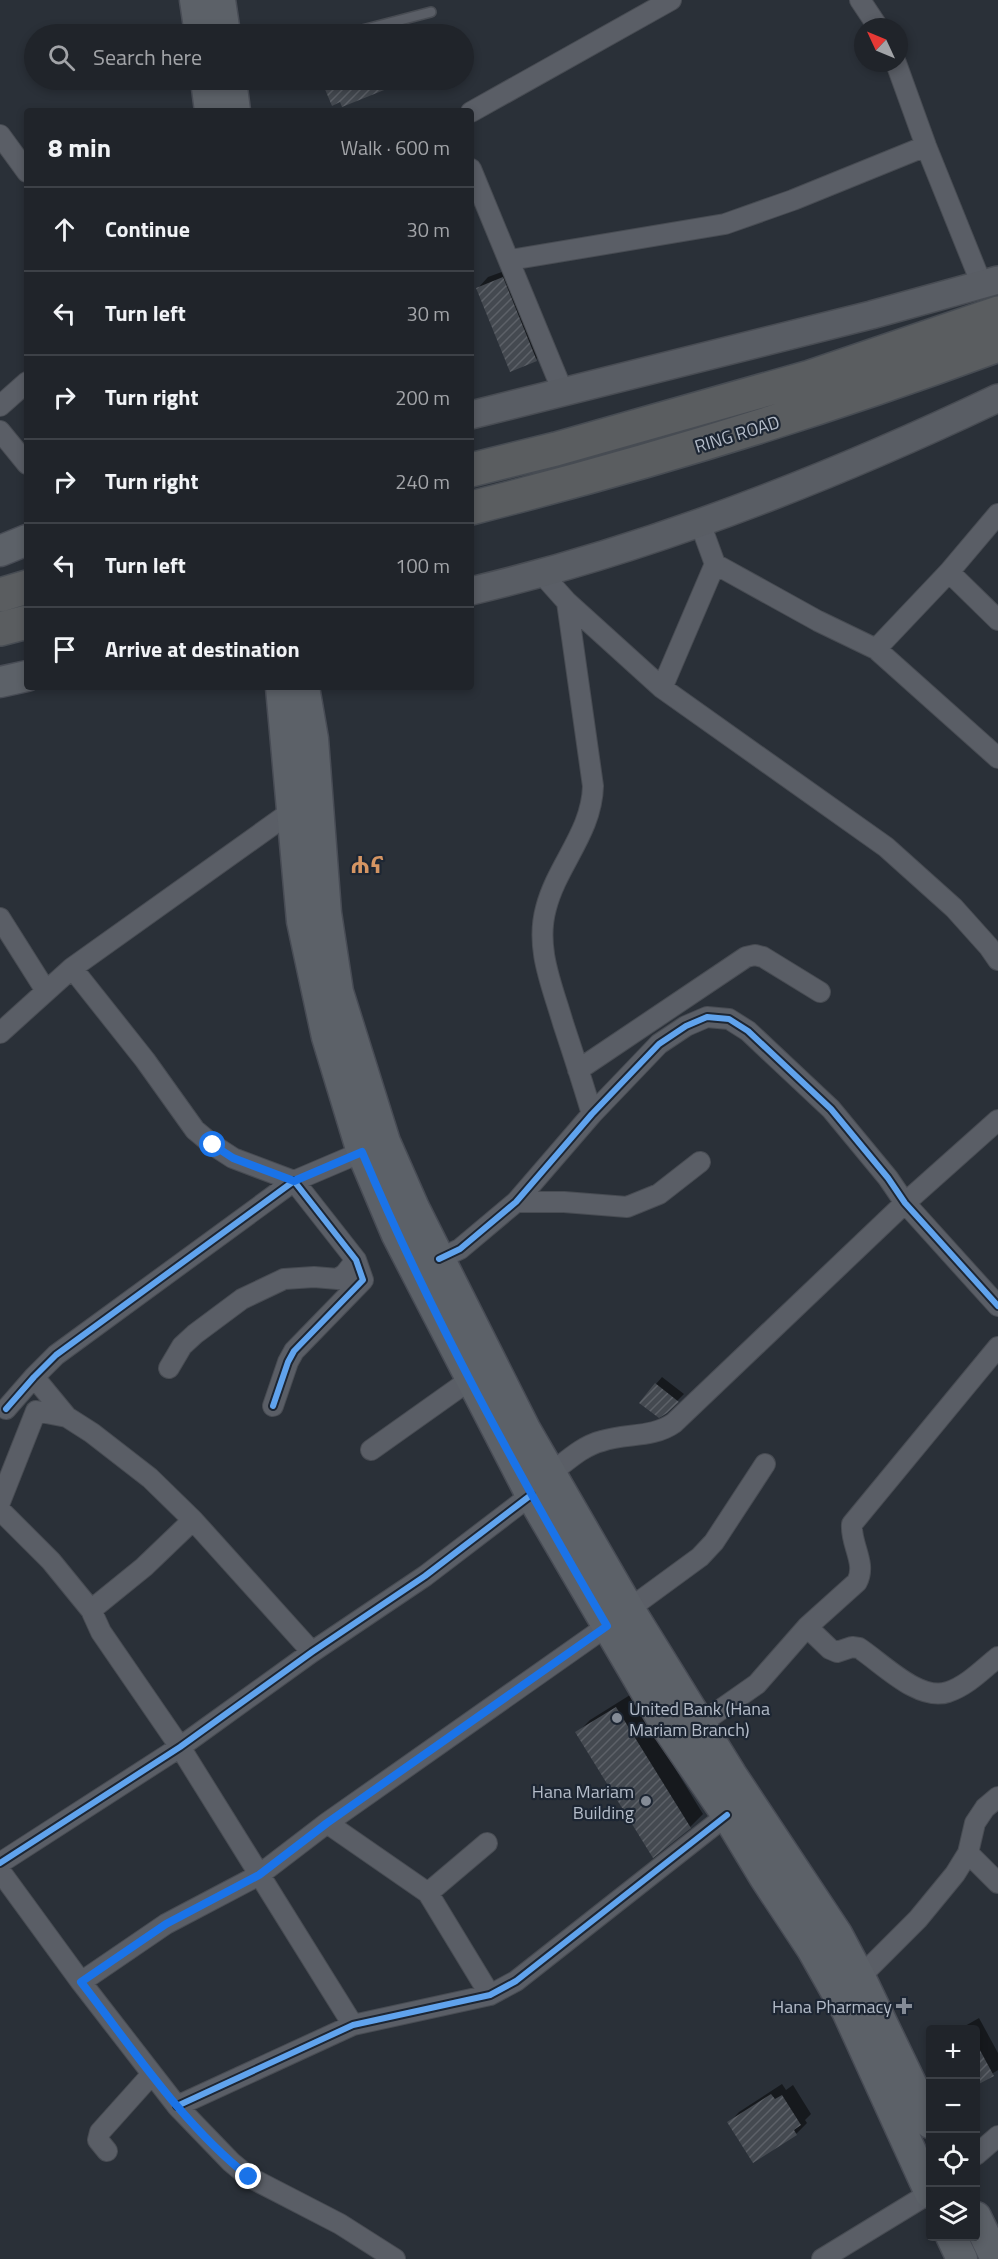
<!DOCTYPE html>
<meta charset="utf-8">
<style>
body{margin:0;font-family:"Titillium Web","Noto Sans Ethiopic",sans-serif;background:#2d3036;color:#f1f3f6}
.controls{position:absolute;right:18px;bottom:18px;display:grid;overflow:hidden;border-radius:6px;box-shadow:0 3px 9px #0003}
.controls button{width:54px;height:54px;display:grid;place-items:center;padding:0;border:0;border-bottom:2px solid #3d4147;background:#20242a;color:#f1f3f6;font:30px sans-serif}
.compass{position:absolute;left:854px;top:18px;width:54px;height:54px;border-radius:50%;background:#20242a;box-shadow:0 3px 9px #0003;rotate:314deg}
.stop{position:absolute;width:18px;height:18px;margin:-14px;border:4px solid #1a73e8;border-radius:50%;background:#fff}
.stop.end{background:#1a73e8;border-color:#fff;box-shadow:0 2px 6px #0008}
.list{margin:0;padding:0;list-style:none}
h2{display:flex;justify-content:space-between;align-items:center;height:78px;margin:0;padding:0 24px;font-size:26px}
h2 small{font-size:20px;font-weight:400;color:#a2a4a8}
.list li{display:grid;grid-template-columns:39px 1fr auto;gap:18px;align-items:center;box-sizing:border-box;height:84px;padding:0 24px;border-top:2px solid #3d4147}
.list b{display:block;font-size:22px;white-space:nowrap}
.list em{font-size:20px;font-style:normal;color:#a2a4a8}
.icon{flex:none;width:33px;height:33px;fill:none;stroke:currentColor;stroke-width:2;stroke-linecap:round;stroke-linejoin:round}
.map{position:relative;flex:none;width:998px;height:2259px;overflow:hidden}
.search{position:absolute;background:#20242a;box-shadow:0 3px 9px #0003;left:24px;top:24px;width:450px;height:66px;display:flex;align-items:center;gap:15px;box-sizing:border-box;padding:0 21px;border-radius:33px;color:#a2a4a8;font-size:22px}
.panel{position:absolute;background:#20242a;box-shadow:0 3px 9px #0003;left:24px;top:108px;width:450px;height:582px;border-radius:6px}
.map>svg:first-child{display:block}
.shadow{fill:#0007}
.building{fill:url(#building-hatch)}
.lines{fill:none;stroke-linecap:round;stroke-linejoin:round}
.lane-casing{stroke:#484c53;stroke-width:12}
.street-casing{stroke:#484c53;stroke-width:22}
.secondary-casing{stroke:#484c53;stroke-width:30}
.primary-casing{stroke:#484c55;stroke-width:33}
.highway-casing{stroke:#474c53;stroke-width:36}
.lane{stroke:#5a5e66;stroke-width:9}
.street{stroke:#5a5e66;stroke-width:20}
.secondary{stroke:#595d64;stroke-width:27}
.primary{stroke:#5c6168;stroke-width:30}
.highway{stroke:#5a5d60;stroke-width:33}
.cycleway-casing{stroke:#1d2633;stroke-width:10}
.cycleway{stroke:#60a3ed;stroke-width:6}
.route{stroke:#1a73e8;stroke-width:8}
.poi-dot{fill:#848b96;stroke:#1d2633;stroke-width:2}
.labels{text-anchor:middle;dominant-baseline:central;stroke-width:4.5;stroke-linejoin:round;paint-order:stroke}
.street-label{font-size:18px;fill:#b4bcc9;stroke:#1d2633}
.poi-label{font-size:18px;fill:#b4bcc9;stroke:#1d2633;text-anchor:end}
.district-label{font-size:24px;font-weight:bold;fill:#d59563;stroke:#1d2633}
</style>
<div class="map">
<svg width="998" height="2259" viewBox="0 0 998 2259">
<defs>
<pattern id="building-hatch" width="6" height="6" patternUnits="userSpaceOnUse" patternTransform="scale(1.5)"><rect width="6" height="6" fill="#444950"/><path d="M-1 1l2-2M0 6l6-6M5 7l2-2" fill="none" stroke="#5d6168"/></pattern>
</defs>
<rect width="100%" height="100%" fill="#2a3038"/>
<path class="shadow" d="M450,30L452,34H439Z
M333,80H406L343,106L341,100L326,87Z
M513,268L547,349L536,359L478,288L488,277Z
M662,1377L684,1394L666,1412L656,1384Z
M630,1695L703,1814L690,1827L577,1733L590,1720Z
M979,2018L998,2053V2070L976,2084V2030H958Z
M930,2047V2060L926,2052Z
M782,2084L786,2090L793,2085L811,2114L805,2120L807,2123L797,2133L754,2161L729,2123L739,2112Z"/>
<path class="building" d="M342,80H409L342,107L340,102L332,106L324,87Z
M503,277L537,361L510,372L476,288Z
M655,1383L679,1402L667,1413L659,1418L639,1403Z
M616,1707L691,1828L653,1858L575,1732Z
M975,2041L994,2076L975,2086Z
M771,2094L775,2099L782,2095L801,2125L794,2130L797,2135L753,2163L727,2122Z"/>
<g class="lines">
<defs>
<path id="lane" d="M347,34L431,12"/>
<path id="street" d="M860,0L878,27
M896,63L926,146L982,285
M471,112L671,0
M0,135L27,172
M471,169L563,392
M510,260L725,224L793,200L926,146
M0,406L27,382
M0,431L27,464
M700,523L715,564L818,621L876,649L998,758
M949,572L998,620
M542,574L567,602L662,688L886,847L954,908L989,947L998,960
M567,602L593,786C592,832 557,865 546,908C535,948 552,985 563,1023C573,1053 583,1084 592,1114
M876,649L949,572L998,514
M662,688L715,564
M0,918L46,991
M72,968L145,1060L195,1130L213,1145L233,1158L294,1181L362,1152
M0,1033L72,968L292,811
M578,1070L746,957L755,955L763,957L820,992
M516,1202H564L627,1207L659,1194L700,1162
M439,1259L460,1249L516,1202L592,1114L659,1044L686,1026L707,1017L729,1019L748,1031L831,1109L888,1178L905,1203L998,1306
M169,1368L182,1346L195,1334L242,1299L284,1279L314,1277L338,1279L345,1274L356,1260
M34,1377L67,1417
M6,1409L34,1377L56,1355L294,1181L356,1260L363,1280L294,1351L288,1362L273,1406
M371,1450L471,1379
M551,1473C567,1461 582,1446 602,1441C626,1433 653,1438 674,1423L905,1203L998,1120
M0,1502L36,1411L67,1417L92,1433L150,1478L193,1520L312,1652
M0,1510L51,1561L91,1610L101,1632L180,1747L353,2025
M629,1609L700,1557L714,1542L765,1464
M91,1610L144,1567L193,1520
M807,1627L830,1649L837,1652L852,1647L859,1648C882,1663 919,1702 948,1692C967,1686 983,1669 998,1657
M700,1724L757,1684L807,1627L857,1582C867,1563 850,1544 852,1524L998,1347
M327,1823L428,1893L490,1995
M968,1853L998,1883
M0,1863L180,1747L312,1652L425,1576L531,1495
M0,1871L81,1982L177,2106L231,2162L249,2177L340,2224L395,2259
M428,1893L487,1843
M860,1977L918,1919L955,1874L968,1853L975,1823L985,1808L998,1797
M81,1982L166,1924L259,1875L327,1823L607,1626
M177,2106L353,2025L490,1995L516,1981L727,1815
M107,2151L98,2140L100,2132L152,2074
M976,2155L998,2136
M822,2259L930,2193"/>
<path id="secondary" d="M471,415L871,315L998,280
M471,591C653,548 830,478 998,398"/>
<path id="primary" d="M195,0L200,34
M220,0L225,34
M206,80L210,111
M231,80L235,111
M0,551L27,540
M0,682L27,676
M281,687L302,921L327,1037L362,1152L397,1235L531,1495L666,1726L727,1815L765,1878L812,1949L847,2011L930,2193
M304,687L313,739L326,913L338,992L385,1142L414,1208L525,1429L629,1609L731,1774L837,1934L860,1977L930,2123
M976,2217L996,2259
M951,2236L962,2259"/>
<path id="highway" d="M471,470L556,449L810,377L998,313
M471,508C649,463 825,409 998,345
M0,595L27,587
M0,629L27,622"/>
</defs>
<use href="#lane" class="lane-casing"/>
<use href="#street" class="street-casing"/>
<use href="#secondary" class="secondary-casing"/>
<use href="#primary" class="primary-casing"/>
<use href="#highway" class="highway-casing"/>
<use href="#lane" class="lane"/>
<use href="#street" class="street"/>
<use href="#secondary" class="secondary"/>
<use href="#primary" class="primary"/>
<use href="#highway" class="highway"/>
<defs>
<path id="cycleway" d="M439,1259L460,1249L516,1202L592,1114L659,1044L686,1026L707,1017L729,1019L748,1031L831,1109L888,1178L905,1203L998,1306
M6,1409L34,1377L56,1355L294,1181L356,1260L363,1280L294,1351L288,1362L273,1406
M0,1863L180,1747L312,1652L425,1576L531,1495
M177,2106L353,2025L490,1995L516,1981L727,1815"/>
</defs>
<use href="#cycleway" class="cycleway-casing"/>
<use href="#cycleway" class="cycleway"/>
</g>
<g class="lines">
<path class="route" d="M213,1145L233,1158L294,1181L362,1152C431,1316 517,1472 607,1626L327,1823L259,1875L166,1924L81,1982C133,2049 182,2124 249,2177"/>
</g>
<g class="poi-dot">
<circle cx="617" cy="1718" r="6"/>
<circle cx="646" cy="1801" r="6"/>
<path d="M901 1997h6v6h6v6h-6v6h-6v-6h-6v-6h6z"/>
</g>
<g class="labels">
<g class="street-label">
<text transform="translate(737 434) rotate(-17)">RING ROAD</text>
</g>
<g class="poi-label">
<text x="629" y="1708" text-anchor="start">United Bank (Hana<tspan x="629" dy="21">Mariam Branch)</tspan></text>
<text x="634" y="1791">Hana Mariam<tspan x="634" dy="21">Building</tspan></text>
<text x="892" y="2006">Hana Pharmacy</text>
</g>
<g class="district-label">
<text x="367" y="864">ሐና</text>
</g>
</g>
</svg>
<div class="controls">
<button>+</button>
<button>−</button>
<button><svg class="icon" aria-label="locate" viewBox="0 0 24 24"><circle cx="12" cy="12" r="6"/><path d="M12 2v4M12 18v4M2 12h4M18 12h4"/></svg></button>
<button><svg class="icon" aria-label="layers" viewBox="0 0 24 24"><path d="M12 4l9 5-9 5-9-5zM3 14l9 5 9-5"/></svg></button>
</div>
<svg class="compass" viewBox="-18 -18 36 36"><path d="M0-13l5 13h-10z" fill="#e53935"/><path d="M0 13l5-13h-10z" fill="#a2a4a8"/></svg>
<div class="stop" style="left:213px;top:1145px"></div>
<div class="stop end" style="left:249px;top:2177px"></div>
<div class="search"><svg class="icon" aria-label="search" viewBox="0 0 24 24"><circle cx="10" cy="10" r="6"/><path d="M15 15l6 6"/></svg>Search here</div>
<section class="panel">
<h2>8 min<small>Walk · 600 m</small></h2>
<ul class="list">
<li><svg class="icon" aria-label="ahead" viewBox="0 0 24 24"><path d="M12 20V5M6 11l6-6 6 6"/></svg><div><b>Continue</b></div><em>30 m</em></li>
<li><svg class="icon" aria-label="left" viewBox="0 0 24 24"><path d="M17 20v-9H6M10 6l-5 5 5 5"/></svg><div><b>Turn left</b></div><em>30 m</em></li>
<li><svg class="icon" aria-label="right" viewBox="0 0 24 24"><path d="M7 20v-9h11M14 6l5 5-5 5"/></svg><div><b>Turn right</b></div><em>200 m</em></li>
<li><svg class="icon" aria-label="right" viewBox="0 0 24 24"><path d="M7 20v-9h11M14 6l5 5-5 5"/></svg><div><b>Turn right</b></div><em>240 m</em></li>
<li><svg class="icon" aria-label="left" viewBox="0 0 24 24"><path d="M17 20v-9H6M10 6l-5 5 5 5"/></svg><div><b>Turn left</b></div><em>100 m</em></li>
<li><svg class="icon" aria-label="arrive" viewBox="0 0 24 24"><path d="M6 21V4h12l-3 4 3 4H6"/></svg><div><b>Arrive at destination</b></div></li>
</ul>
</section>
</div>
